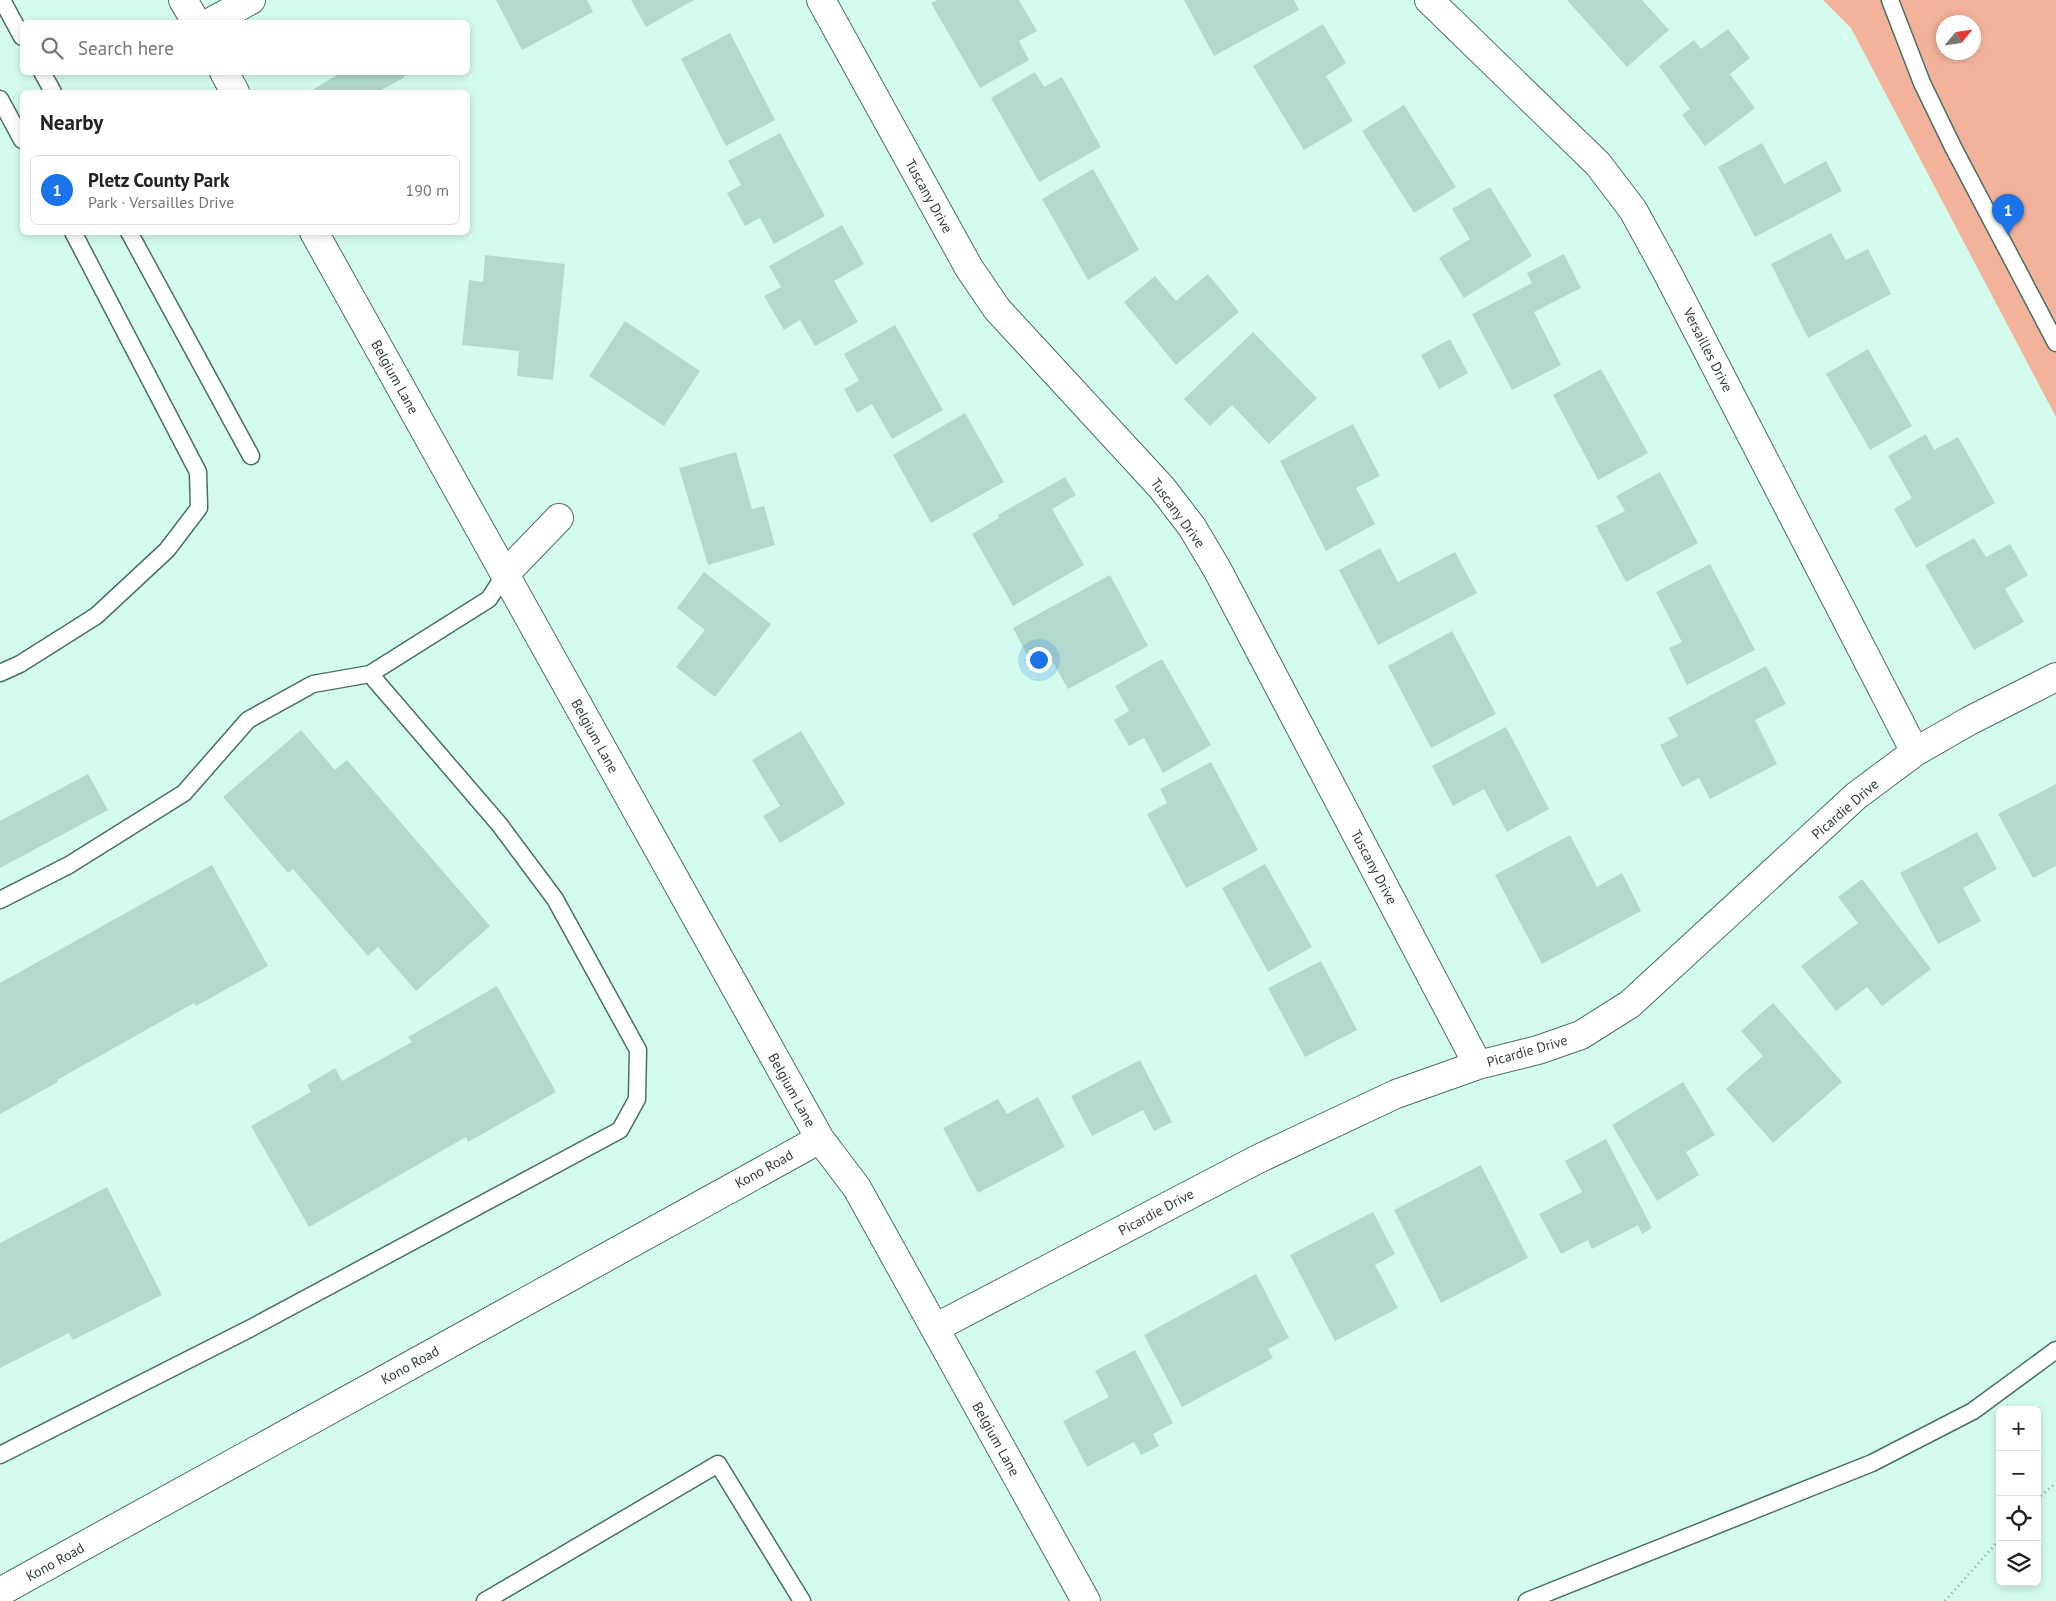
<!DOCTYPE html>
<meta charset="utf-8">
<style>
body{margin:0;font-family:"PT Sans",sans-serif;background:#f2f2f2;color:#222}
.controls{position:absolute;right:15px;bottom:15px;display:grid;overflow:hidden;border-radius:8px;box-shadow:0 2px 8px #0003}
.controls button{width:45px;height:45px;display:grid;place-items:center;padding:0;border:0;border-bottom:1px solid #e0e0e0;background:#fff;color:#222;font:25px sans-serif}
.compass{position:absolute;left:1936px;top:15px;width:45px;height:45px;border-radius:50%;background:#fff;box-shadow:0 2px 8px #0003;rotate:61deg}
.you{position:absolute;left:1038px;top:659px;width:18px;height:18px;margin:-12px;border:4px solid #fff;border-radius:50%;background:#1a73e8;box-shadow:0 0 0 8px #1a73e833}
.badge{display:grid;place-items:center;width:32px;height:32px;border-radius:50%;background:#1a73e8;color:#fff;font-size:16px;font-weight:700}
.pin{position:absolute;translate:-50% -41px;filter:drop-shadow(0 1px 2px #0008)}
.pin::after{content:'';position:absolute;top:26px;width:18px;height:15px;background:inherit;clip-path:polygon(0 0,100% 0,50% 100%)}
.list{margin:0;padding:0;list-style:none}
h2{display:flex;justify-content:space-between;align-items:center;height:65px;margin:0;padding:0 20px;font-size:21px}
h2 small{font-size:16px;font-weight:400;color:#767676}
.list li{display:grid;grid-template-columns:32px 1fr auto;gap:15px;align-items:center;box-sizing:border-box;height:70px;margin:0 10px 10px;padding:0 10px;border:1px solid #e0e0e0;border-radius:8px}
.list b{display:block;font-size:19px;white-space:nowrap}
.list p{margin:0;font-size:16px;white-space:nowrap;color:#767676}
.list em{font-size:16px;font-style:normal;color:#767676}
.icon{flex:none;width:28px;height:28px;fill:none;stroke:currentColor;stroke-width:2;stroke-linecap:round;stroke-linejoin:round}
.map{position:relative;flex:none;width:2056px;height:1601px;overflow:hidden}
.search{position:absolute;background:#fff;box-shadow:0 2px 8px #0003;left:20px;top:20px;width:450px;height:55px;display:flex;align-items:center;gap:12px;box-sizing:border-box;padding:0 18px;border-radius:8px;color:#767676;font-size:19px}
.panel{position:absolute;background:#fff;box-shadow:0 2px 8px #0003;left:20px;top:90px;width:450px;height:145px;border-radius:8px}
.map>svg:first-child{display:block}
.green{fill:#f2b39a;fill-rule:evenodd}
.building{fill:#b1dacc}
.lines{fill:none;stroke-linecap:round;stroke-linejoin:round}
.lane-casing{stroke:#4a6f64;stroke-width:19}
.street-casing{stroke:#4a6f64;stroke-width:30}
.path{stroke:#88a69c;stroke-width:3;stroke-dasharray:1 4;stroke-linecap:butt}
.lane{stroke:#fff;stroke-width:16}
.street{stroke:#fff;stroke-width:28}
.labels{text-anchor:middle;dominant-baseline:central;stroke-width:5;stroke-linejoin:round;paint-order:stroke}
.street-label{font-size:14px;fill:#2f3f3a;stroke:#fff}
</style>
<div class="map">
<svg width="2056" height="1601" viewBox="0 0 2056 1601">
<rect width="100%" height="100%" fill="#d3fcef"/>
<path class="green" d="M1823,0H2056V417L1851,28ZM1944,22H1974V52H1944Z"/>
<path class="building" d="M496,0H587L593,12L522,50Z
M631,0H694L646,27Z
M937,0H1019L1037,31L1019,41L1029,60L980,88L931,3Z
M1184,0H1294L1299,10L1214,56Z
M1567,0H1642L1669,30L1627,67Z
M1323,24L1346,63L1326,76L1353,121L1304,150L1253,66Z
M1728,29L1750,58L1730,74L1755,108L1705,146L1682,115L1690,109L1659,66L1694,40L1701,49Z
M730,33L775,120L726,146L681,59Z
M342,72H402L405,77L378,92H316L314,89Z
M1035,72L1044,87L1062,77L1101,147L1039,182L991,98Z
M1404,105L1456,187L1414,213L1362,131Z
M780,133L825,216L774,244L760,218L745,226L727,193L741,185L728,161Z
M1762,143L1784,184L1826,161L1842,191L1755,237L1718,167Z
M1093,169L1139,250L1088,280L1042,199Z
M1490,187L1532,256L1464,298L1439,258L1470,239L1452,209Z
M842,225L864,264L834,281L858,322L815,346L800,320L784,330L764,296L781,287L769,266Z
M1831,233L1846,260L1868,249L1891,294L1808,338L1771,264Z
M1564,254L1581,288L1534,312L1561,365L1512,390L1472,314L1532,283L1527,273Z
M485,255L565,264L553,380L517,376L519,351L462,345L469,280L483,282Z
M1208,274L1239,312L1176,365L1124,302L1155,276L1176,301Z
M625,321L700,371L664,426L589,376Z
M895,325L943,410L892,439L872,404L857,413L844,389L859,381L844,354Z
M1253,332L1317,398L1269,444L1232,405L1210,426L1184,399Z
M1450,339L1468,373L1439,389L1421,355Z
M1868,349L1912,426L1870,450L1826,374Z
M1601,369L1648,453L1598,480L1553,395Z
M965,413L1004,482L931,523L893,455Z
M1353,424L1380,476L1356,488L1375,524L1326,551L1280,461Z
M1926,434L1934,450L1958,437L1995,503L1916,548L1894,509L1912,498L1888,456Z
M736,452L752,509L764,506L775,545L708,565L679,468Z
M1660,472L1698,543L1626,582L1596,526L1625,511L1616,496Z
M1065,477L1076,495L1052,509L1084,565L1013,606L972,534L999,518L998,515Z
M1974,538L1986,557L2010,544L2028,575L2005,589L2024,622L1974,650L1925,565Z
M1380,548L1398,582L1455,552L1477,593L1378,645L1339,570Z
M1710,564L1755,650L1687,685L1669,648L1682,642L1656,592Z
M704,572L771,624L715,697L676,667L705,630L677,608Z
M1110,575L1148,646L1068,689L1050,657L1033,666L1013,628Z
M1452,631L1496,714L1431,748L1388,666Z
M1162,659L1211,745L1163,773L1144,738L1129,746L1114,720L1129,711L1115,686Z
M1766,666L1786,704L1755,720L1777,764L1710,799L1699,778L1682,787L1660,745L1678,736L1668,718Z
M1506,727L1549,809L1507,832L1484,789L1453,806L1432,766Z
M301,730L335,770L347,760L490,926L416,991L378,947L368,956L293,869L288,873L223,797Z
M801,731L845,804L780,843L763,816L780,806L752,760Z
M1211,762L1258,850L1186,888L1147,814L1167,803L1160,789Z
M88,774L108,810L0,868V821Z
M2056,784V866L2033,878L1998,814Z
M1977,832L1997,869L1963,888L1981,921L1938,944L1900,873Z
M1570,835L1597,887L1622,873L1641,911L1542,964L1495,875Z
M1265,864L1312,947L1268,972L1222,888Z
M212,865L268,966L196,1006L194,1003L57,1080L58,1082L0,1114V983Z
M1862,879L1931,969L1882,1006L1867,987L1836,1011L1801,966L1858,923L1838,897Z
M1321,961L1357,1030L1305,1057L1268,988Z
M497,986L556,1092L468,1142L466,1137L309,1227L251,1126L311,1092L307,1085L335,1068L342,1081L412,1042L408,1037Z
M1773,1003L1842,1082L1773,1143L1726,1089L1763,1056L1741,1031Z
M1140,1060L1172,1122L1154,1131L1143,1110L1092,1136L1071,1096Z
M1683,1082L1715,1135L1686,1152L1699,1175L1657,1201L1612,1125Z
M1038,1097L1065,1147L978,1193L943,1128L998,1099L1007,1114Z
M1606,1139L1652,1228L1642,1234L1638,1225L1592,1249L1588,1240L1561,1254L1539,1214L1582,1192L1565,1161Z
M1481,1165L1528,1258L1441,1303L1394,1210Z
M107,1187L162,1295L73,1340L69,1333L0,1368V1243Z
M1373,1212L1395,1254L1375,1265L1398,1308L1335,1341L1290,1255Z
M1256,1274L1289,1338L1268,1349L1273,1358L1182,1407L1144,1335Z
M1135,1350L1173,1423L1153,1434L1159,1446L1141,1455L1134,1442L1087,1467L1063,1421L1109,1397L1095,1371Z"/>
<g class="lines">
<defs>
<path id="lane" d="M2,0L22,37
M1890,0L1922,83L1953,147L2056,343
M42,72L53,92
M0,99L22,140
M129,232L251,456
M0,673L20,664L96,616L167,550L199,508L198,472L73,232
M370,674L489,599L505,574
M0,900L69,865L184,793L248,720L313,684L370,674L499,824L555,899L638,1050L637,1099L620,1130L251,1328L0,1455
M485,1601L718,1464L802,1601
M1527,1601L1872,1463L1973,1411L2056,1350"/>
<path id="street" d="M183,0L196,22
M821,0L969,268L997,309L1162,488L1192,527L1217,569L1478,1065
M1429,0L1598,164L1633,210L1667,272L1915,752
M211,22L251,0
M224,72L235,92
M314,232L820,1139L857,1188L1086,1601
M505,574L559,518
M935,1328L1258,1159L1396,1094L1478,1065L1538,1050L1581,1035L1630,1004L1856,796L1915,752L1969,721L2056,677
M0,1592L820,1139"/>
</defs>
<use href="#lane" class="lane-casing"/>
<use href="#street" class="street-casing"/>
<path class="path" d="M2037,1499L2056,1483
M1945,1601L2000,1539"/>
<use href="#lane" class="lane"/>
<use href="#street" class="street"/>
</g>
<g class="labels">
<g class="street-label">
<text transform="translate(929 196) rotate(61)">Tuscany Drive</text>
<text transform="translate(1708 350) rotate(63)">Versailles Drive</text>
<text transform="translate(395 377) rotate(61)">Belgium Lane</text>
<text transform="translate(1178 513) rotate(54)">Tuscany Drive</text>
<text transform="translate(595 736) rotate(61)">Belgium Lane</text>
<text transform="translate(1845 809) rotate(-41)">Picardie Drive</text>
<text transform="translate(1374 867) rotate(62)">Tuscany Drive</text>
<text transform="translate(1527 1051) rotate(-16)">Picardie Drive</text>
<text transform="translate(792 1090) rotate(61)">Belgium Lane</text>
<text transform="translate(764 1169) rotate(-29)">Kono Road</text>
<text transform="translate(1156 1212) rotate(-28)">Picardie Drive</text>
<text transform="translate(410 1365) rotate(-29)">Kono Road</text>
<text transform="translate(996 1439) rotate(61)">Belgium Lane</text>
<text transform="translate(55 1562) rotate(-29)">Kono Road</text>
</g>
</g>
</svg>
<div class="controls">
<button>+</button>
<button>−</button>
<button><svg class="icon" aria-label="locate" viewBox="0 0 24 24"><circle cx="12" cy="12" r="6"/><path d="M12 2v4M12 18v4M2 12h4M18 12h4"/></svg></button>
<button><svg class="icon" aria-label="layers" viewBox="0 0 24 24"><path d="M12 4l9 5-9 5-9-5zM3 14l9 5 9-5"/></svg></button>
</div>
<svg class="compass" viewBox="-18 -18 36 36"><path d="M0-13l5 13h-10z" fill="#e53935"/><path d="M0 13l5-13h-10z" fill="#767676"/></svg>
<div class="you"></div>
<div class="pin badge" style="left:2008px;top:235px">1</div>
<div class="search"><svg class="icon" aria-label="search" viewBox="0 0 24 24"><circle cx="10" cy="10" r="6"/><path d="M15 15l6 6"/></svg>Search here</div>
<section class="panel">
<h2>Nearby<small></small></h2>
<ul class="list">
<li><span class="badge">1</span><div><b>Pletz County Park</b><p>Park · Versailles Drive</p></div><em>190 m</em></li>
</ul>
</section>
</div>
